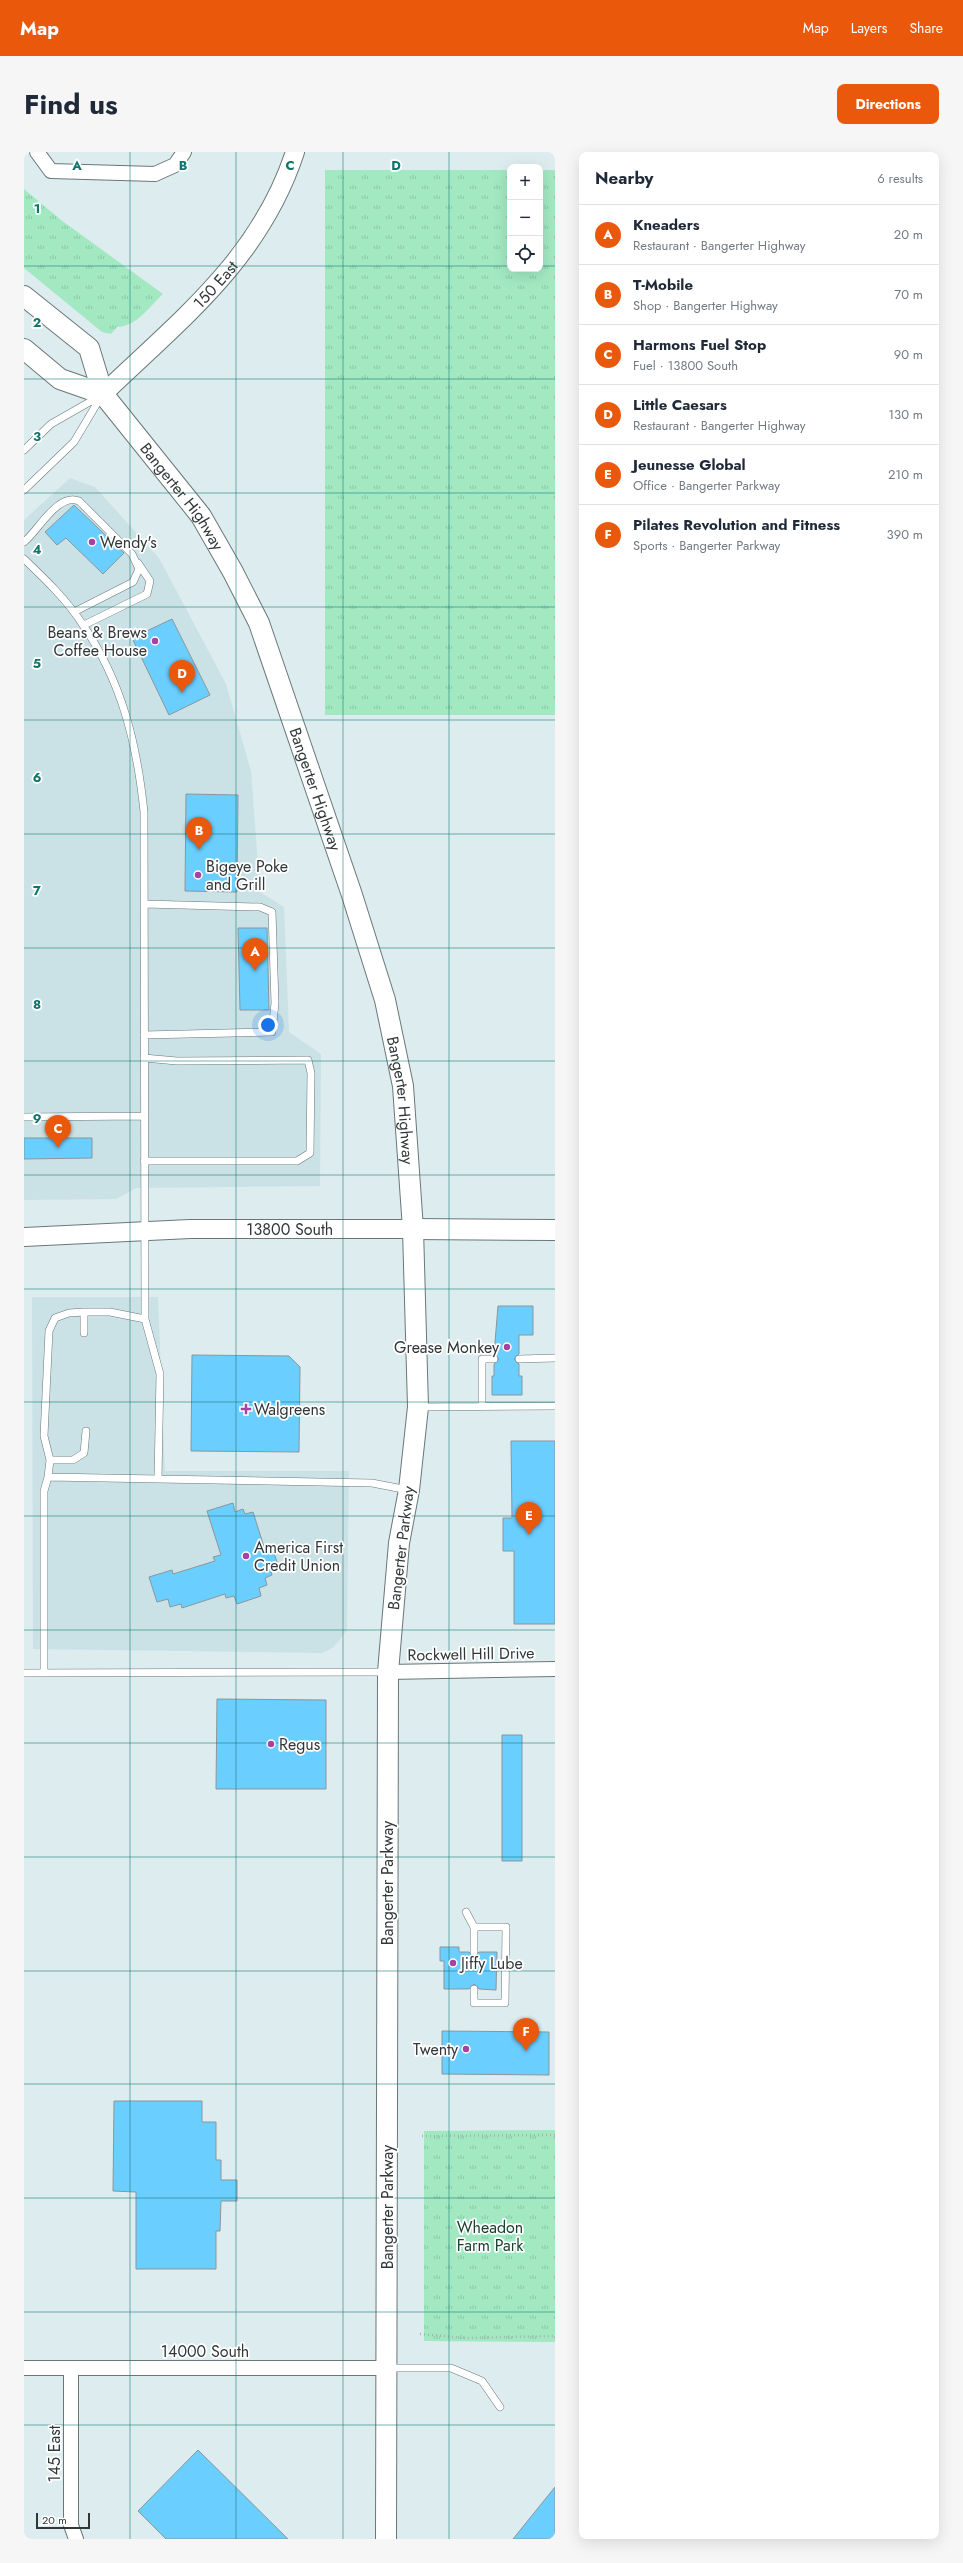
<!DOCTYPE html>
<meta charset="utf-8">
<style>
body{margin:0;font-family:Jost,sans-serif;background:#f6f6f7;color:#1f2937}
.controls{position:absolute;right:12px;top:12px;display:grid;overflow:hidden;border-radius:8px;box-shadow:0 4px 16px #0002}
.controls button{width:36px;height:36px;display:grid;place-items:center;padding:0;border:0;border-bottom:1px solid #e0e1e3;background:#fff;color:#1f2937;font:20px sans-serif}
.scale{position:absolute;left:12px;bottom:10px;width:54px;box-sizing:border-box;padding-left:4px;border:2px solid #313738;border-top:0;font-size:11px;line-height:14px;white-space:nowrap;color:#313738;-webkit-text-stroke:3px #fff;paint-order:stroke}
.you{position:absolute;left:244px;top:873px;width:14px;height:14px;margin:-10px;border:3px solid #fff;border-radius:50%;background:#1a73e8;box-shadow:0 0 0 6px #1a73e833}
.badge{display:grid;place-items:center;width:26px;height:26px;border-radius:50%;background:#ea580c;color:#fff;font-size:13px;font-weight:700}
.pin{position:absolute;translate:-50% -33px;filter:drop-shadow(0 1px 2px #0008)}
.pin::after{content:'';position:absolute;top:21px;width:14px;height:12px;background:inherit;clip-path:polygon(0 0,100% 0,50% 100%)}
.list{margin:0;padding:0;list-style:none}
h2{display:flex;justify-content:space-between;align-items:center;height:52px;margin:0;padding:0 16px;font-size:17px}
h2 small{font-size:13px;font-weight:400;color:#747a83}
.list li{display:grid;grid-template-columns:26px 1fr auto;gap:12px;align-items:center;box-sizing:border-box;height:60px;padding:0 16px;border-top:1px solid #e0e1e3}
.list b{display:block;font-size:15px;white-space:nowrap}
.list p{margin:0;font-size:13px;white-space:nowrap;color:#747a83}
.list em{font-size:13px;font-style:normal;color:#747a83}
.icon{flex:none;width:22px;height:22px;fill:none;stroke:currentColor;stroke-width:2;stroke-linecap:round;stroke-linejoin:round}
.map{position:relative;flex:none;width:531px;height:2387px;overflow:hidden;border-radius:8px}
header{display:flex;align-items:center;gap:24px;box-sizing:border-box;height:56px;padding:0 20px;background:#ea580c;color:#fff}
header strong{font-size:19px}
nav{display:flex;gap:22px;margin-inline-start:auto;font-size:14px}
.intro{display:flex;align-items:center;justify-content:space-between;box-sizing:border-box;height:96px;padding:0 24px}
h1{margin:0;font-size:28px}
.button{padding:10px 18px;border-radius:8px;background:#ea580c;color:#fff;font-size:14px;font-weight:700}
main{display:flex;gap:24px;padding:0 24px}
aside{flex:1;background:#fff;border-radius:8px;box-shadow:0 4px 16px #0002}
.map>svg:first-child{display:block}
.built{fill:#cae2e5}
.grass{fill:url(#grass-tufts)}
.building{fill:#6aceff;stroke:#8a969c}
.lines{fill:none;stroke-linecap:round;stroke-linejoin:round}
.service-casing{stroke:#6a7779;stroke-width:8}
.minor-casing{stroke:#6a7779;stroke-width:16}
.tertiary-casing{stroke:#6a7779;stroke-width:20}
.secondary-casing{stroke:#6a7779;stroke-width:22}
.path{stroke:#a6b2b4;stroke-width:2.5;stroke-dasharray:1 3;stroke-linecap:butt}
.service{stroke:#fff;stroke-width:7}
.minor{stroke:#fff;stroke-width:14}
.tertiary{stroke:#fff;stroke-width:18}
.secondary{stroke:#fff;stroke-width:20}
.grid{fill:none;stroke:#0f766e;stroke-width:1;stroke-opacity:0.55}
.poi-dot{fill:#a741a5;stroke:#fff;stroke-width:1.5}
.labels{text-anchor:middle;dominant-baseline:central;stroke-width:3.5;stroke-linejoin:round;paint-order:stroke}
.street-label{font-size:16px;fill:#313738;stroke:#fff}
.poi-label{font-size:16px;fill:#313738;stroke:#fff;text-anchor:start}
.park-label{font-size:16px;fill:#18412d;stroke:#fff}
.grid-label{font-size:13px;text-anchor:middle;font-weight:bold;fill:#0f766e;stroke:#fff;stroke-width:3.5;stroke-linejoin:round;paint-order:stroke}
</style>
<header>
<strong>Map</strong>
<nav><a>Map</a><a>Layers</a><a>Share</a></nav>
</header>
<div class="intro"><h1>Find us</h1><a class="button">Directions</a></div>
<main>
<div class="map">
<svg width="531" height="2387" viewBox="0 0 531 2387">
<defs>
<pattern id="grass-tufts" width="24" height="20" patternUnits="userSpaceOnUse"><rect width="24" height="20" fill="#a2e9c2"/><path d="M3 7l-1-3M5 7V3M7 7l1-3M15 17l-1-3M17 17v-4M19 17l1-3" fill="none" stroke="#8cc8a7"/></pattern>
</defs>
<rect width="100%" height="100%" fill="#ddecef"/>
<path class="built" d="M46,326L71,335L135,406L202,532L227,619L236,740L260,755L265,880L297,902L296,1034L112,1036L92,1047L0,1048V368Z
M8,1145H134L141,1319H325L323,1478L310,1495L298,1501L9,1497Z"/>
<path class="grass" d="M301,18H486V117H516V18H531V563H301Z
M0,37L37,68L139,142C126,154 112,175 93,175L87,182L78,180L67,171L0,116Z
M531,1978V2190L400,2189V1979Z"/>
<path class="building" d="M50,353L100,401L79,422L42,386L33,393L21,380Z
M148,467L186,543L145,563L108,486Z
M162,642L214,643L213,740L161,739Z
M214,776H243L245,858H216Z
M0,986H68V1006L0,1007Z
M474,1154H509V1183H495V1202L490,1207L495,1212V1224H498V1243H468V1224H470V1212L475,1207L470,1202Z
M168,1203L265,1204L276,1215L275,1300L167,1299Z
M487,1289H531V1472H490V1399H479V1366H488Z
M209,1351L211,1360L219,1357L221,1362L229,1360L241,1398L248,1395L254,1413L246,1415L248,1423L241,1426L243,1433L235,1436L237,1444L213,1452L210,1444L202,1446L201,1442L158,1456L157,1452L146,1455L144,1447L133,1450L125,1425L148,1418L149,1422L191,1409L189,1405L197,1403L183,1359Z
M193,1547L302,1548V1637H192Z
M478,1583H498V1709H478Z
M416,1795H435V1800H445L450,1805L455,1800H473L472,1838L455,1837L450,1832L445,1837H420V1809H416Z
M418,1879L525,1880V1923L418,1922Z
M90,1949H178V1970H192V2008H197V2028H213V2049H197L196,2079H192V2117H112V2040L89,2039Z
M174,2298L264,2387H142L114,2359Z
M531,2335V2387H489Z"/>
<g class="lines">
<defs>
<path id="service" d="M0,298L27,272L76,244
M0,338L50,290L78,243
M0,390C14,379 34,340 55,349L108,402L115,417L109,430L50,460
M0,407C21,427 43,448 59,473C98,530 113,592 120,660L121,1167L136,1222L134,1327
M60,473L123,442L126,429L114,411
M120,752L236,755L248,760L251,851L248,880L120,883
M120,906L153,909L284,908L287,921L286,1001L273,1009H120
M0,965L119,964
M60,1160H86L121,1167
M60,1181V1160L45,1161L31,1166L25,1179L20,1284L26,1308H49L60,1301L62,1279
M495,1207L531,1206
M458,1254V1207H470
M395,1255L531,1254
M24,1325L26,1308
M0,1521L364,1520
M20,1521V1339L24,1325L348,1331L384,1338
M442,1760L450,1775V1800
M450,1837V1851H481L482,1775H450
M364,2216H427L458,2229L476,2255"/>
<path id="minor" d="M13,0L27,19L131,22L151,13L160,0
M364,1520L531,1517
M0,2216H363
M47,2216V2373L52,2387"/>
<g id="tertiary">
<path id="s1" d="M79,242C157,167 236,107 271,0"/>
<path id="s2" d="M0,1085L166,1077H389"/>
</g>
<g id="secondary">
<path id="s3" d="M0,144L65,196L79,242L177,364L209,420L235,471L328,743L361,848L379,934L389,1077L394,1255L385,1338L375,1391L364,1520L362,2387"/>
<path d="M0,197L36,227L79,242"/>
<path d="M389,1077L531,1078"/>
</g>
</defs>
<use href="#service" class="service-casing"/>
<use href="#minor" class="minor-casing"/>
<use href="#tertiary" class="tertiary-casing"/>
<use href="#secondary" class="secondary-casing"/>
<path class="path" d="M398,1984L531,1983
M396,2182L441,2186L531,2184"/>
<use href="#service" class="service"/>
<use href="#minor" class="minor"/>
<use href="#tertiary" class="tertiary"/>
<use href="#secondary" class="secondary"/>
</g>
<path class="grid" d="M106,0V2387M212,0V2387M319,0V2387M425,0V2387M0,114H486M516,114H531M0,227H531M0,341H531M0,455H531M0,568H531M0,682H531M0,796H531M0,909H531M0,1023H531M0,1137H531M0,1250H531M0,1364H531M0,1478H531M0,1591H531M0,1705H531M0,1819H531M0,1932H531M0,2046H531M0,2160H531M0,2273H531"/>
<g class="poi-dot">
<circle cx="68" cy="390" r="4"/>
<circle cx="131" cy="489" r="4"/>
<circle cx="174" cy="723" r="4"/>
<circle cx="483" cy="1195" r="4"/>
<path d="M220 1251h4v4h4v4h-4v4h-4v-4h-4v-4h4z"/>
<circle cx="222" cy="1404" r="4"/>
<circle cx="247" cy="1592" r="4"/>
<circle cx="429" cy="1811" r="4"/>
<circle cx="442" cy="1897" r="4"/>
</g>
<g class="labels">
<g class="street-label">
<text stroke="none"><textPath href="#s1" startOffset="157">150 East</textPath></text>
<text stroke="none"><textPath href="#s3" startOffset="261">Bangerter Highway</textPath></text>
<text stroke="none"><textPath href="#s3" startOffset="585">Bangerter Highway</textPath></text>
<text stroke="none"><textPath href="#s3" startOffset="909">Bangerter Highway</textPath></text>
<text stroke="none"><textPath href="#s2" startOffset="266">13800 South</textPath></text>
<text transform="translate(377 1396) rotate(-83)">Bangerter Parkway</text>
<text transform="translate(447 1502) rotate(-1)">Rockwell Hill Drive</text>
<text transform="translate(363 1731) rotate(-90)">Bangerter Parkway</text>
<text transform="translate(363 2055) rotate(-90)">Bangerter Parkway</text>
<text x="181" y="2199">14000 South</text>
<text transform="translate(30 2302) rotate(-90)">145 East</text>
</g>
<g class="poi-label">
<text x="76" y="390">Wendy's</text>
<text x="123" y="480" text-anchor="end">Beans &amp; Brews<tspan x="123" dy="18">Coffee House</tspan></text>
<text x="182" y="714">Bigeye Poke<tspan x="182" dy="18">and Grill</tspan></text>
<text x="475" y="1195" text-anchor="end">Grease Monkey</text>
<text x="230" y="1257">Walgreens</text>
<text x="230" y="1395">America First<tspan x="230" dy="18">Credit Union</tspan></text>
<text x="255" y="1592">Regus</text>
<text x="437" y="1811">Jiffy Lube</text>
<text x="434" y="1897" text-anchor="end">Twenty</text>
</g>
<g class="park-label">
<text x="466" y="2075">Wheadon<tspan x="466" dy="18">Farm Park</tspan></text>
</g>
</g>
<g class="grid-label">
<text x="53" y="18">A</text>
<text x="159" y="18">B</text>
<text x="266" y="18">C</text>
<text x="372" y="18">D</text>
<text x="13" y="61">1</text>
<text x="13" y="175">2</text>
<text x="13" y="289">3</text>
<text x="13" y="402">4</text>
<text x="13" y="516">5</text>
<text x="13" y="630">6</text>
<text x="13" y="743">7</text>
<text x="13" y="857">8</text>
<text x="13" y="971">9</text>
</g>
</svg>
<div class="controls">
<button>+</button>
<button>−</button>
<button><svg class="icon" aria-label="locate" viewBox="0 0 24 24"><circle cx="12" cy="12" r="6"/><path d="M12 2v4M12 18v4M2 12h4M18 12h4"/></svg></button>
</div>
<div class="scale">20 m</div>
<div class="you"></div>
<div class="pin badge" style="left:231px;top:819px">A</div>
<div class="pin badge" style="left:175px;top:698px">B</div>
<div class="pin badge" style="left:34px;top:996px">C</div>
<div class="pin badge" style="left:158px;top:541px">D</div>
<div class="pin badge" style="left:505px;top:1383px">E</div>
<div class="pin badge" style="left:502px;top:1899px">F</div>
</div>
<aside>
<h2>Nearby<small>6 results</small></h2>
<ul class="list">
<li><span class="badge">A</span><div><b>Kneaders</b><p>Restaurant · Bangerter Highway</p></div><em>20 m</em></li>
<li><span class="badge">B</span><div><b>T-Mobile</b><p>Shop · Bangerter Highway</p></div><em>70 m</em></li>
<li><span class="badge">C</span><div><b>Harmons Fuel Stop</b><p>Fuel · 13800 South</p></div><em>90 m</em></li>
<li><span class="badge">D</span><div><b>Little Caesars</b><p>Restaurant · Bangerter Highway</p></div><em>130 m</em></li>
<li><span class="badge">E</span><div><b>Jeunesse Global</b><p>Office · Bangerter Parkway</p></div><em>210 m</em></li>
<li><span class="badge">F</span><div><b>Pilates Revolution and Fitness</b><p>Sports · Bangerter Parkway</p></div><em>390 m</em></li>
</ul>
</aside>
</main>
